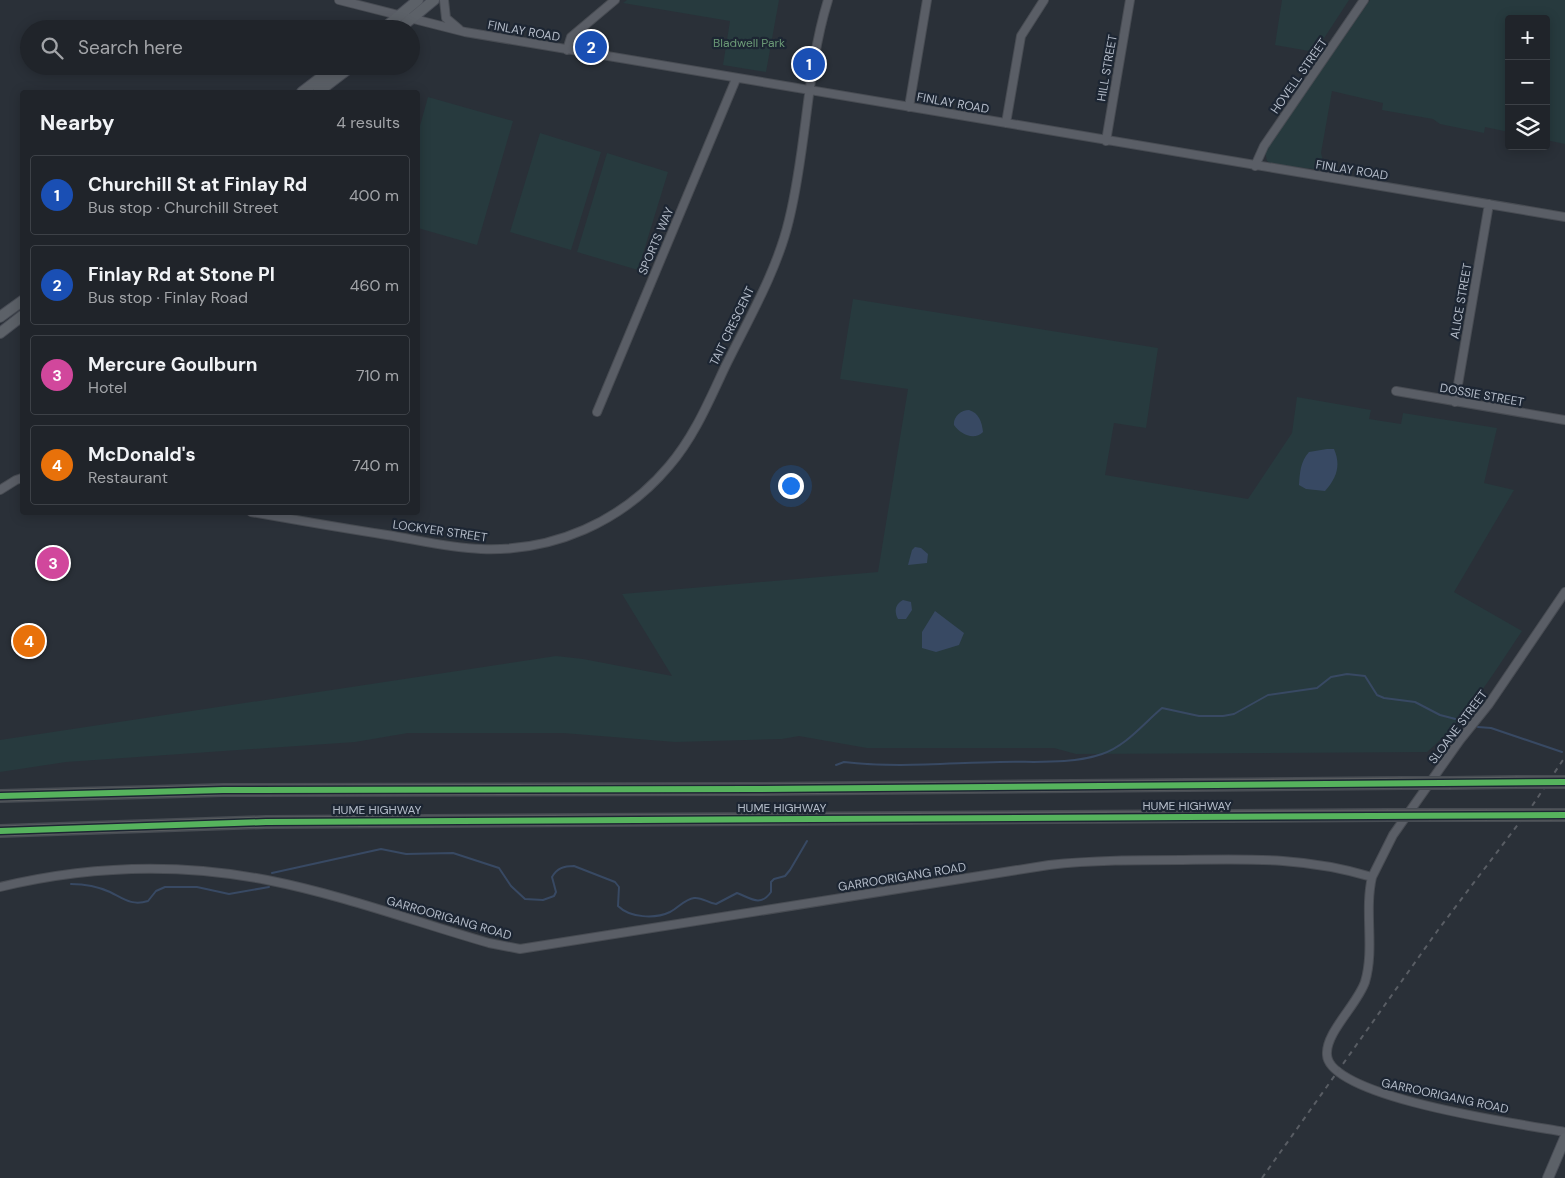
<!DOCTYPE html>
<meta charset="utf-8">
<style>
body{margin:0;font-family:"DM Sans",sans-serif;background:#2d3036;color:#f1f3f6}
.controls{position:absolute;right:15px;top:15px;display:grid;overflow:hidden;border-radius:5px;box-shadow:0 2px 12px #0003}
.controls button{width:45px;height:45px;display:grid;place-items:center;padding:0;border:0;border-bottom:1px solid #3d4147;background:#20242a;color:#f1f3f6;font:25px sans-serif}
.you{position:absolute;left:790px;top:485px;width:18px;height:18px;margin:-12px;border:4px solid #fff;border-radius:50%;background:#1a73e8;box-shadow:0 0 0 8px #1a73e833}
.badge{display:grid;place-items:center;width:32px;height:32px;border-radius:50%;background:#848b96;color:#fff;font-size:16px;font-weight:700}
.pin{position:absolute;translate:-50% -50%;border:2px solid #fff;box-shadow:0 1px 5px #0006}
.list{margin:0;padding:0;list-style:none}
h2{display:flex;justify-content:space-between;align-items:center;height:65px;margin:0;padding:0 20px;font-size:21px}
h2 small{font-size:16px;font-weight:400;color:#a2a4a8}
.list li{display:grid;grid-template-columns:32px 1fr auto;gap:15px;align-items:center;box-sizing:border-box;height:80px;margin:0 10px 10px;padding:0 10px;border:1px solid #3d4147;border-radius:5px}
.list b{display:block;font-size:19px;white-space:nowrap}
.list p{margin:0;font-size:16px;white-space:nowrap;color:#a2a4a8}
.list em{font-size:16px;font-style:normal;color:#a2a4a8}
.icon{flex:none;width:28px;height:28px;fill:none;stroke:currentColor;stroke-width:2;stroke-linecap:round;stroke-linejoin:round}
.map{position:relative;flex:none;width:1565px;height:1178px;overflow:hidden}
.search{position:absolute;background:#20242a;box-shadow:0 2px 12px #0003;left:20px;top:20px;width:400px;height:55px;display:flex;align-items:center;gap:12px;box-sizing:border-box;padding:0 18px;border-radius:28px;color:#a2a4a8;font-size:19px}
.panel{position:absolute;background:#20242a;box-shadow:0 2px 12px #0003;left:20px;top:90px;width:400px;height:425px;border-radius:5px}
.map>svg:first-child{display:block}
.green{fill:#273a3e}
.water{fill:#384963}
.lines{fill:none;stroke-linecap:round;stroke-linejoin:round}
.stream{stroke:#384963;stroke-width:2}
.minor-casing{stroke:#484c53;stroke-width:10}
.major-casing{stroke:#484c55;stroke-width:12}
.highway-casing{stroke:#474c53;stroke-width:14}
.minor{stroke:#5a5e66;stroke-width:8}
.major{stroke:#5c6168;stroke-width:10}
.highway{stroke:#5a5d60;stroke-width:11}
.rail{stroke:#595d64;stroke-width:2;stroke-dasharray:5 5;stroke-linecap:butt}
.highway-bridge-casing{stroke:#474c53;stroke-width:14;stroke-linecap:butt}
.highway-bridge{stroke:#5a5d60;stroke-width:11}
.cycleway-casing{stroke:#1d2633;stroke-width:9}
.cycleway{stroke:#56b35d;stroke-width:6}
.labels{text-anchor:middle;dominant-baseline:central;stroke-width:4.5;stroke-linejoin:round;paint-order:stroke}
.street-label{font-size:12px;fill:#b4bcc9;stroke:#1d2633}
.park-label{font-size:12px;fill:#6b9a76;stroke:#1d2633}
</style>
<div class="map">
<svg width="1565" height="1178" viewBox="0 0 1565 1178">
<rect width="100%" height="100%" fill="#2a3038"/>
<path class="green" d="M627,0H779L766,72L723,65L730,21L623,3Z
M1282,0H1349L1315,52L1275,45Z
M1370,0H1565V144L1546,140V19H1509V132L1485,127L1484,133L1440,124L1433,119L1382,110L1383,103L1332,91L1321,153L1323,161L1321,170L1272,164L1267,161L1265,151Z
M428,97L513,121L477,245L418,228V133Z
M540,133L601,152L571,250L510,232Z
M607,153L668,172L638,270L577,252Z
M853,299L1158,348L1146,428L1114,423L1105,475L1248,499L1292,433L1297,397L1371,410L1369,419L1401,424L1403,413L1497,428L1484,483L1514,490L1454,592L1522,631C1493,674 1467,718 1427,752L1076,754L1054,748H867L799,736L782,739L675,742L563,733H408L355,742L66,762L0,772V740L556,656L583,659L672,676L622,594L878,572L908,389L840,379Z"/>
<path class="water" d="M969,410C979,413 982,422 983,432C974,441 960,434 954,425C953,417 961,410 969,410Z
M1327,449H1334C1341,465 1337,478 1325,491L1306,489L1299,485C1300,473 1300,462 1309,452Z
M915,547L921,548L928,554L927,563L908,565L912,550Z
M903,600L911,602L912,610L906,619H898C894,612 895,604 903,600Z
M935,611L964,633L959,645L936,652L922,648V632Z"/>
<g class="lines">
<path class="stream" d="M1478,727L1491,728L1562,752
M836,765L844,762C895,768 948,763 1000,762C1033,761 1070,765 1102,754C1126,746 1143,724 1162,708L1199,716H1223L1234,714L1268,695L1317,688L1331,677L1347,674L1365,676L1377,695L1384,698L1415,702L1440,715L1467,722
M272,873L381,849L406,854L453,853L499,868L511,886L525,899L543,900L554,896L556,892L552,877C557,868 564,866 574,866L615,882L619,887L618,906C630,918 655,919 670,912C678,908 685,899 694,898C702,897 708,903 716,904L737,893C749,897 760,908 771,892V882L774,879L785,876L790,870L807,841
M71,884C83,884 99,887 110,892C124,899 132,906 148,901L156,891L165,887H197L229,894L269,887"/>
<defs>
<path id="minor" d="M339,0L465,32L1565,217
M444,0L446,18L459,29
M567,50L571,37L615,0
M909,107L927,0
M1006,123L1021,36L1044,0
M1106,141L1130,0
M1255,166L1264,146L1364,0
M1396,391L1565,420
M1455,402L1489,204
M597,412L736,79
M0,490L16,480L22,478
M251,512C296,520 341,528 387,535C418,540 449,548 481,549C553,552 622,522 669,466C694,437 709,401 725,367C748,320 777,271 789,220C807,148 806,71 828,0
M1372,877L1393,835L1460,740L1489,704L1565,592
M0,887C87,866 179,863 267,880C343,895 416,922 489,943L520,949L1049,865C1093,860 1138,860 1183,860C1251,859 1306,857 1372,877C1364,912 1375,948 1365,982C1357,1005 1325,1033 1327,1055C1329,1098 1527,1125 1565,1132"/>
<path id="major" d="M383,29L418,0
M399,29L434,0
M302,92L336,66
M318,92L352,66
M0,317L22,301
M0,333L22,316
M1548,1178L1565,1138"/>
<path id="highway" d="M1449,783L1517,782
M0,796L223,790L752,789L1402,783
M1429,815H1487
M1550,815H1565
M0,831L266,822L1388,815"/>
</defs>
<use href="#minor" class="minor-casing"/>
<use href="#major" class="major-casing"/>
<use href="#highway" class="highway-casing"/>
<use href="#minor" class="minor"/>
<use href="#major" class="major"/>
<use href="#highway" class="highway"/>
<path class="rail" d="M1262,1178L1438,930L1532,806L1565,757"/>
<defs>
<path id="highway-bridge" d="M1517,782H1565
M1402,783H1449
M1388,815H1429
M1487,815H1550"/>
</defs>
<use href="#highway-bridge" class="highway-bridge-casing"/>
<use href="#highway-bridge" class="highway-bridge"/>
<defs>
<path id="cycleway" d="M0,796L223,790L752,789L1565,782
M0,831L266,822L1565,815"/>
</defs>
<use href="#cycleway" class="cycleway-casing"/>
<use href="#cycleway" class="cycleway"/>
</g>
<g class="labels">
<g class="street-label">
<text transform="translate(524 31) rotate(10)">FINLAY ROAD</text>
<text transform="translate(1107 68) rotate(-80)">HILL STREET</text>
<text transform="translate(1299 76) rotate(-55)">HOVELL STREET</text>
<text transform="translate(953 103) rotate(10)">FINLAY ROAD</text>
<text transform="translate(1352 170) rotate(9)">FINLAY ROAD</text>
<text transform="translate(656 241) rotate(-67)">SPORTS WAY</text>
<text transform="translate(1461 301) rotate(-80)">ALICE STREET</text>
<text transform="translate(732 326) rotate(-64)">TAIT CRESCENT</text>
<text transform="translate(1482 395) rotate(10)">DOSSIE STREET</text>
<text transform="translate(440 531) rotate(8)">LOCKYER STREET</text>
<text transform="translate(1458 727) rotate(-53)">SLOANE STREET</text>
<text x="1187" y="806">HUME HIGHWAY</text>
<text x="782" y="808">HUME HIGHWAY</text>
<text x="377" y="810">HUME HIGHWAY</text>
<text transform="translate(902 877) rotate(-9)">GARROORIGANG ROAD</text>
<text transform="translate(449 918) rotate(16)">GARROORIGANG ROAD</text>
<text transform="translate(1445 1096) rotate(12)">GARROORIGANG ROAD</text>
</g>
<g class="park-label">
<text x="749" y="43">Bladwell Park</text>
</g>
</g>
</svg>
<div class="controls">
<button>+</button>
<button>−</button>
<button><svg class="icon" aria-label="layers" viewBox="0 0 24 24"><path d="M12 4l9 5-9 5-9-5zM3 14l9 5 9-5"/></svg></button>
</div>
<div class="you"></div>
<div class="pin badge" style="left:809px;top:64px;background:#1a4fb4">1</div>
<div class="pin badge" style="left:591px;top:47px;background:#1a4fb4">2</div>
<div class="pin badge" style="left:53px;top:563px;background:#d1479c">3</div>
<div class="pin badge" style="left:29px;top:641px;background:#e8710a">4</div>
<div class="search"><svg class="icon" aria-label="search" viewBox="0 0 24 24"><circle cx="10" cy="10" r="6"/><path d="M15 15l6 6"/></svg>Search here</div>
<section class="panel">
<h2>Nearby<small>4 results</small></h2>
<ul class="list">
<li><span class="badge" style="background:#1a4fb4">1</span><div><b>Churchill St at Finlay Rd</b><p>Bus stop · Churchill Street</p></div><em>400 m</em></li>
<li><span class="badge" style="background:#1a4fb4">2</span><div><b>Finlay Rd at Stone Pl</b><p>Bus stop · Finlay Road</p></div><em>460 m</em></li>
<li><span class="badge" style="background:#d1479c">3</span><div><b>Mercure Goulburn</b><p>Hotel</p></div><em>710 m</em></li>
<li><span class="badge" style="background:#e8710a">4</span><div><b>McDonald's</b><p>Restaurant</p></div><em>740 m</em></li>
</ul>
</section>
</div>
